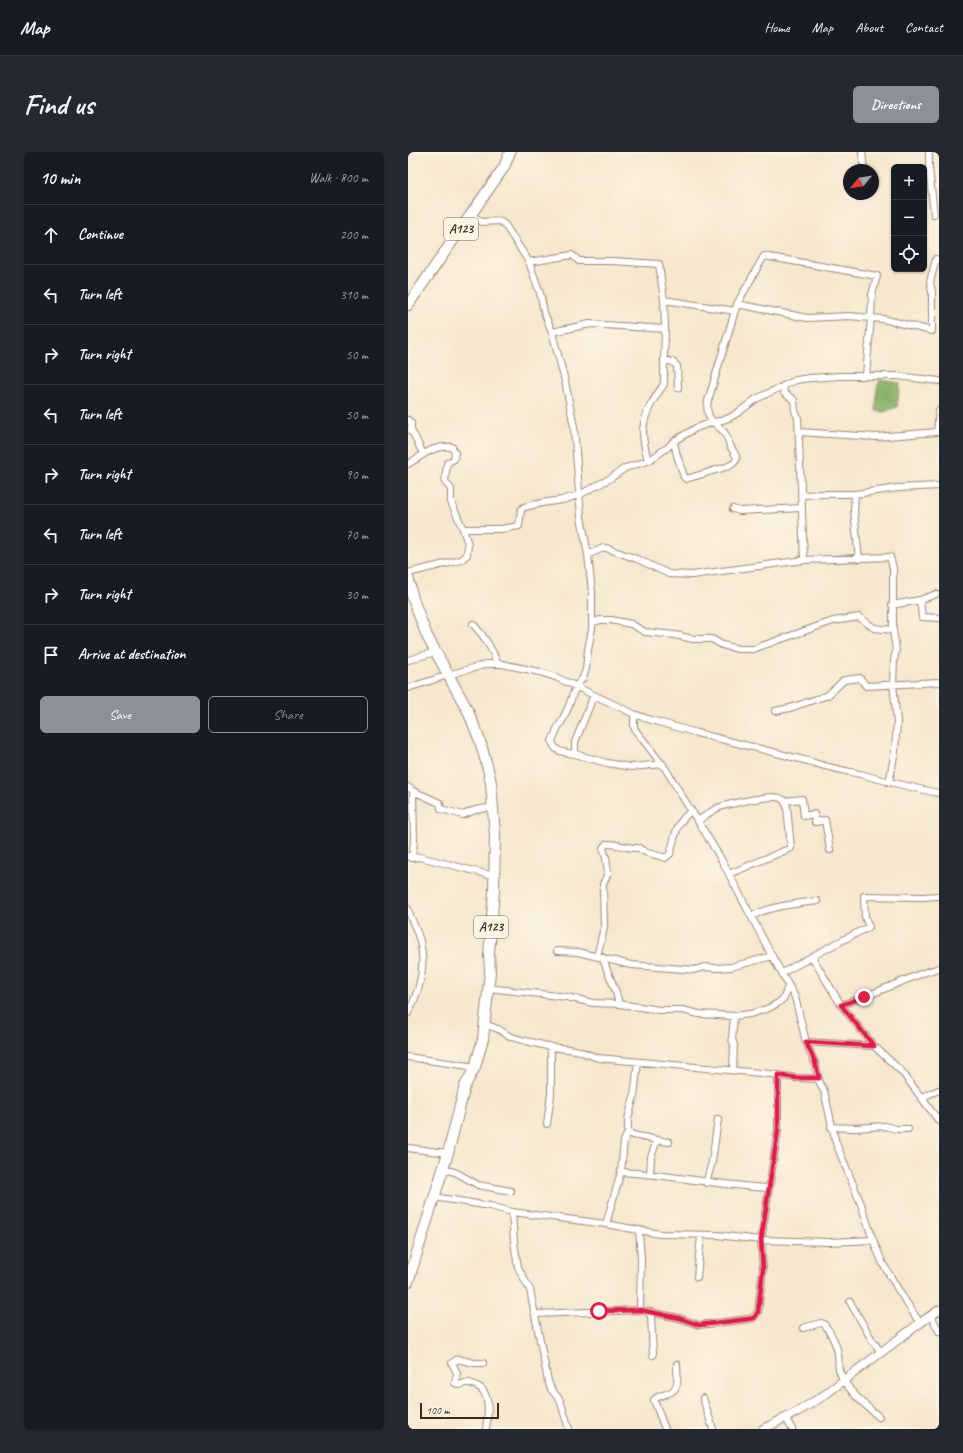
<!DOCTYPE html>
<meta charset="utf-8">
<style>
body{margin:0;font-family:Caveat,sans-serif;background:#242831;color:#f1f3f6}
.controls{position:absolute;right:12px;top:12px;display:grid;overflow:hidden;border-radius:6px;box-shadow:0 1px 3px #0004}
.controls button{width:36px;height:36px;display:grid;place-items:center;padding:0;border:0;border-bottom:1px solid #363941;background:#171b24;color:#f1f3f6;font:20px sans-serif}
.compass{position:absolute;left:435px;top:12px;width:36px;height:36px;border-radius:50%;background:#171b24;box-shadow:0 1px 3px #0004;rotate:240deg}
.scale{position:absolute;left:12px;bottom:10px;width:79px;box-sizing:border-box;padding-left:4px;border:2px solid #3b2a1e;border-top:0;font-size:11px;line-height:14px;white-space:nowrap;color:#3b2a1e;-webkit-text-stroke:3px #fcf5e5;paint-order:stroke}
.stop{position:absolute;width:12px;height:12px;margin:-9px;border:3px solid #e11d48;border-radius:50%;background:#fff}
.stop.end{background:#e11d48;border-color:#fff;box-shadow:0 1px 4px #0008}
.list{margin:0;padding:0;list-style:none}
h2{display:flex;justify-content:space-between;align-items:center;height:52px;margin:0;padding:0 16px;font-size:17px}
h2 small{font-size:13px;font-weight:400;color:#9ea1a6}
.list li{display:grid;grid-template-columns:26px 1fr auto;gap:12px;align-items:center;box-sizing:border-box;height:60px;padding:0 16px;border-top:1px solid #363941}
.list b{display:block;font-size:15px;white-space:nowrap}
.list em{font-size:13px;font-style:normal;color:#9ea1a6}
.actions{display:flex;gap:8px;padding:12px 16px}
.actions a{flex:1;padding:9px 0;border:1px solid #8c9099;border-radius:6px;text-align:center;font-size:14px;color:#8c9099}
.actions .main{background:#8c9099;color:#fff}
.icon{flex:none;width:22px;height:22px;fill:none;stroke:currentColor;stroke-width:2;stroke-linecap:round;stroke-linejoin:round}
.map{position:relative;flex:none;width:531px;height:1277px;overflow:hidden;border-radius:6px}
header{display:flex;align-items:center;gap:24px;box-sizing:border-box;height:56px;padding:0 20px;background:#171b24;border-bottom:1px solid #363941}
header strong{font-size:19px}
nav{display:flex;gap:22px;margin-inline-start:auto;font-size:14px}
.intro{display:flex;align-items:center;justify-content:space-between;box-sizing:border-box;height:96px;padding:0 24px}
h1{margin:0;font-size:28px}
.button{padding:10px 18px;border-radius:6px;background:#8c9099;color:#fff;font-size:14px;font-weight:700}
main{display:flex;gap:24px;padding:0 24px}
aside{flex:1;background:#171b24;border-radius:6px;box-shadow:0 1px 3px #0004}
.map>svg:first-child{display:block}
.forest{fill:#86b168;stroke:#606e43}
.lines{fill:none;stroke-linecap:round;stroke-linejoin:round}
.minor-casing{stroke:#988876;stroke-width:8}
.major-casing{stroke:#988876;stroke-width:10}
.highway-casing{stroke:#988876;stroke-width:12}
.minor{stroke:#fff;stroke-width:6}
.major{stroke:#fff;stroke-width:8}
.highway{stroke:#fff;stroke-width:10}
.route{stroke:#e11d48;stroke-width:5}
.labels{text-anchor:middle;dominant-baseline:central;stroke-width:3.5;stroke-linejoin:round;paint-order:stroke}
.shield{fill:#fcf5e5;stroke:#75675a;stroke-width:1}
.shield-label{font-size:13px;font-weight:bold;fill:#3b2a1e}
</style>
<header>
<strong>Map</strong>
<nav><a>Home</a><a>Map</a><a>About</a><a>Contact</a></nav>
</header>
<div class="intro"><h1>Find us</h1><a class="button">Directions</a></div>
<main>
<aside>
<h2>10 min<small>Walk · 800 m</small></h2>
<ul class="list">
<li><svg class="icon" aria-label="ahead" viewBox="0 0 24 24"><path d="M12 20V5M6 11l6-6 6 6"/></svg><div><b>Continue</b></div><em>200 m</em></li>
<li><svg class="icon" aria-label="left" viewBox="0 0 24 24"><path d="M17 20v-9H6M10 6l-5 5 5 5"/></svg><div><b>Turn left</b></div><em>310 m</em></li>
<li><svg class="icon" aria-label="right" viewBox="0 0 24 24"><path d="M7 20v-9h11M14 6l5 5-5 5"/></svg><div><b>Turn right</b></div><em>50 m</em></li>
<li><svg class="icon" aria-label="left" viewBox="0 0 24 24"><path d="M17 20v-9H6M10 6l-5 5 5 5"/></svg><div><b>Turn left</b></div><em>50 m</em></li>
<li><svg class="icon" aria-label="right" viewBox="0 0 24 24"><path d="M7 20v-9h11M14 6l5 5-5 5"/></svg><div><b>Turn right</b></div><em>90 m</em></li>
<li><svg class="icon" aria-label="left" viewBox="0 0 24 24"><path d="M17 20v-9H6M10 6l-5 5 5 5"/></svg><div><b>Turn left</b></div><em>70 m</em></li>
<li><svg class="icon" aria-label="right" viewBox="0 0 24 24"><path d="M7 20v-9h11M14 6l5 5-5 5"/></svg><div><b>Turn right</b></div><em>30 m</em></li>
<li><svg class="icon" aria-label="arrive" viewBox="0 0 24 24"><path d="M6 21V4h12l-3 4 3 4H6"/></svg><div><b>Arrive at destination</b></div></li>
</ul>
<div class="actions"><a class="main">Save</a><a>Share</a></div>
</aside>
<div class="map">
<svg width="531" height="1277" viewBox="0 0 531 1277">
<rect width="100%" height="100%" fill="#fcf5e5"/>
<filter id="ink" filterUnits="userSpaceOnUse"><feTurbulence type="fractalNoise" baseFrequency=".025" numOctaves="2"/><feDisplacementMap in="SourceGraphic" scale="8" xChannelSelector="R" yChannelSelector="G"/><feConvolveMatrix kernelMatrix="1 2 1 2 8 2 1 2 1" color-interpolation-filters="sRGB"/></filter>
<filter id="wash" filterUnits="userSpaceOnUse"><feTurbulence type="fractalNoise" baseFrequency=".012" numOctaves="4" result="noise"/><feDisplacementMap in="SourceGraphic" scale="16" xChannelSelector="R" yChannelSelector="G"/><feGaussianBlur stdDeviation="0.9" result="paint"/><feColorMatrix in="noise" values="0 0 0 0 0 0 0 0 0 0 0 0 0 0 0 0 0 1.4 0 .05"/><feComposite in="paint" operator="in"/></filter>
<g filter="url(#wash)">
<rect width="100%" height="100%" fill="#f6e7cd"/>
<path class="forest" d="M472,228L492,231L489,255L476,260L468,259L469,236Z"/>
</g>
<g filter="url(#ink)">
<g class="lines">
<defs>
<path id="minor" d="M454,0L456,18
M521,0V16L526,62
M63,63L74,70L92,69L97,73L121,110L132,141L136,160L144,180L157,229L166,275L173,365L180,403L184,440V477L180,498L178,517L175,526L168,534L160,556L154,569L150,575L144,589C147,601 156,600 167,602
M121,110L164,103L171,109H204L251,112L256,148L257,177L256,208V232C246,247 235,262 235,281C235,290 238,300 240,309
M256,148L327,159
M144,180L182,172L257,177
M256,208L265,210L269,214L270,236
M458,223L463,166L475,167L524,179V140L522,130L528,107
M375,234L376,241L386,248L387,259L390,266L396,408
M0,268L3,271V279C9,286 10,294 15,301
M391,280L468,285L529,280L531,259
M266,289L268,300L276,325L278,327L321,314C332,308 329,305 324,297C321,293 320,287 318,283C314,275 304,272 301,264C299,260 299,254 300,249L329,152L356,104L469,124L464,143L463,166L441,164L399,166L329,152
M0,312C16,303 24,293 44,295L47,301L46,307L39,311L37,330L43,337V350L55,377L60,392L59,403L53,408L0,421
M447,342L490,336L531,334
M394,343L415,342H447L446,359L451,407
M325,357L332,359L394,356
M55,377H93L111,374L113,358L116,355L134,351L154,348L171,343L203,326L217,316L240,309L259,296L266,289L288,276L305,270L312,269L321,266L331,260L348,247L388,228L402,226L432,224H489L531,229
M180,403L195,396H198L229,407L261,422L284,423L396,408L482,405L485,416V478L488,498L486,508L485,532L489,570L487,599L481,631
M512,448L514,465L531,466
M484,453L512,448L528,442
M184,470L193,468H203L223,472L237,480L267,483L285,487H304L314,493L330,497H345L425,469L451,465L466,476L485,478
M65,472C76,484 84,495 89,511
M0,508L27,500
M0,536L40,523L79,512H94L132,520L150,526L226,562L243,568L289,581L400,609C417,615 434,618 452,622C478,629 504,636 531,641
M186,543L167,590V602L199,611L223,615L255,612
M367,559L382,556L420,543L436,528L452,526L458,534L531,530
M226,562V575L228,579L257,616L277,649L290,669L313,707L364,804L387,845L398,890L407,911L411,929L416,939L428,991L453,1052L465,1088L475,1112L494,1144L512,1171
M0,635L5,639L32,651L33,657L55,663L67,658L86,655
M377,649L394,647L396,664L406,662L407,670L417,668L422,698
M290,669C297,664 304,658 312,655C322,652 366,641 374,647C377,649 378,652 379,655L383,696L321,722
M0,704L4,706L12,705L86,724
M4,706L6,689L5,639
M0,757C3,768 9,778 12,789C18,814 12,839 0,861
M343,764C364,754 387,752 409,749
M149,799L170,800L223,813L276,817L286,818L296,815L308,816L323,815L364,804
M189,804L196,776L195,732L200,721L198,706L195,696L198,692C210,691 219,697 231,696C240,704 247,701 257,706L262,702C268,683 266,673 283,659
M194,805L208,840L211,852
M404,805L433,853L466,894L494,920L531,969
M374,821L427,792L461,775L457,765L456,744L514,745L531,744
M80,836L159,845L185,851L211,852L252,858H274L291,862L326,864L342,862L361,856L370,851L376,846L380,834
M433,853L456,845L515,821L531,816
M76,872L90,877L101,884L114,888L143,895L168,898L190,906L363,922L388,926L411,927
M398,890L466,894
M0,905L67,915
M325,918L326,893L324,887L326,864
M514,945L531,938
M139,972L143,942V901L141,894
M423,975L447,976L477,974L488,977H500
M220,980L225,983L249,988L243,1005L242,1022
M249,988L261,990
M0,996L40,1001
M35,1016L49,1021L70,1033L103,1039
M213,1020C262,1023 311,1033 360,1036
M298,1031L304,1010L310,967
M26,1045L82,1054L104,1060L198,1072L252,1082L309,1083L353,1088L421,1090L465,1088
M104,1060L106,1090L110,1115L122,1138L140,1229L143,1237L152,1248L161,1277
M198,1072L213,1020L216,989L220,980V967L226,944L230,910
M231,1078L233,1108L232,1158
M289,1125L293,1083
M442,1150L464,1188L473,1200
M240,1160L243,1164L245,1203
M127,1162L232,1158L271,1166L291,1173L341,1167L345,1166L350,1160L355,1117L353,1088L370,978V923
M523,1164L531,1179
M395,1176L413,1171L416,1172C422,1179 429,1193 430,1202C431,1207 430,1213 431,1218C438,1238 455,1251 471,1265
M75,1211H66L50,1207L44,1211L49,1221L47,1231L52,1233C58,1230 60,1230 67,1233C84,1239 80,1262 78,1277
M295,1246L305,1277
M377,1265L384,1277
M257,1277L246,1248C249,1244 253,1244 258,1242C273,1238 269,1226 269,1212"/>
<path id="major" d="M355,1277L389,1260L415,1244L512,1171L531,1158"/>
<path id="highway" d="M0,153L96,15L102,0
M0,425L5,447L19,484L60,559L72,589L80,617L83,631L87,683L86,739L81,802L82,820L75,887L67,915L57,934L40,1001L0,1130"/>
</defs>
<use href="#minor" class="minor-casing"/>
<use href="#major" class="major-casing"/>
<use href="#highway" class="highway-casing"/>
<use href="#minor" class="minor"/>
<use href="#major" class="major"/>
<use href="#highway" class="highway"/>
</g>
</g>
<g class="lines" filter="url(#ink)">
<path class="route" d="M191,1159L232,1158L271,1166L291,1173L341,1167L346,1166L350,1160L355,1117L353,1088L370,978V923L388,926H411L407,910L398,890L466,894L433,853L456,845"/>
</g>
<g class="labels">
<g class="shield">
<rect x="36" y="66" width="34" height="22" rx="3"/>
<rect x="66" y="764" width="34" height="22" rx="3"/>
</g>
<g class="shield-label">
<text x="53" y="77">A123</text>
<text x="83" y="775">A123</text>
</g>
</g>
</svg>
<div class="controls">
<button>+</button>
<button>−</button>
<button><svg class="icon" aria-label="locate" viewBox="0 0 24 24"><circle cx="12" cy="12" r="6"/><path d="M12 2v4M12 18v4M2 12h4M18 12h4"/></svg></button>
</div>
<svg class="compass" viewBox="-18 -18 36 36"><path d="M0-13l5 13h-10z" fill="#e53935"/><path d="M0 13l5-13h-10z" fill="#9ea1a6"/></svg>
<div class="scale">100 m</div>
<div class="stop" style="left:191px;top:1159px"></div>
<div class="stop end" style="left:456px;top:845px"></div>
</div>
</main>
